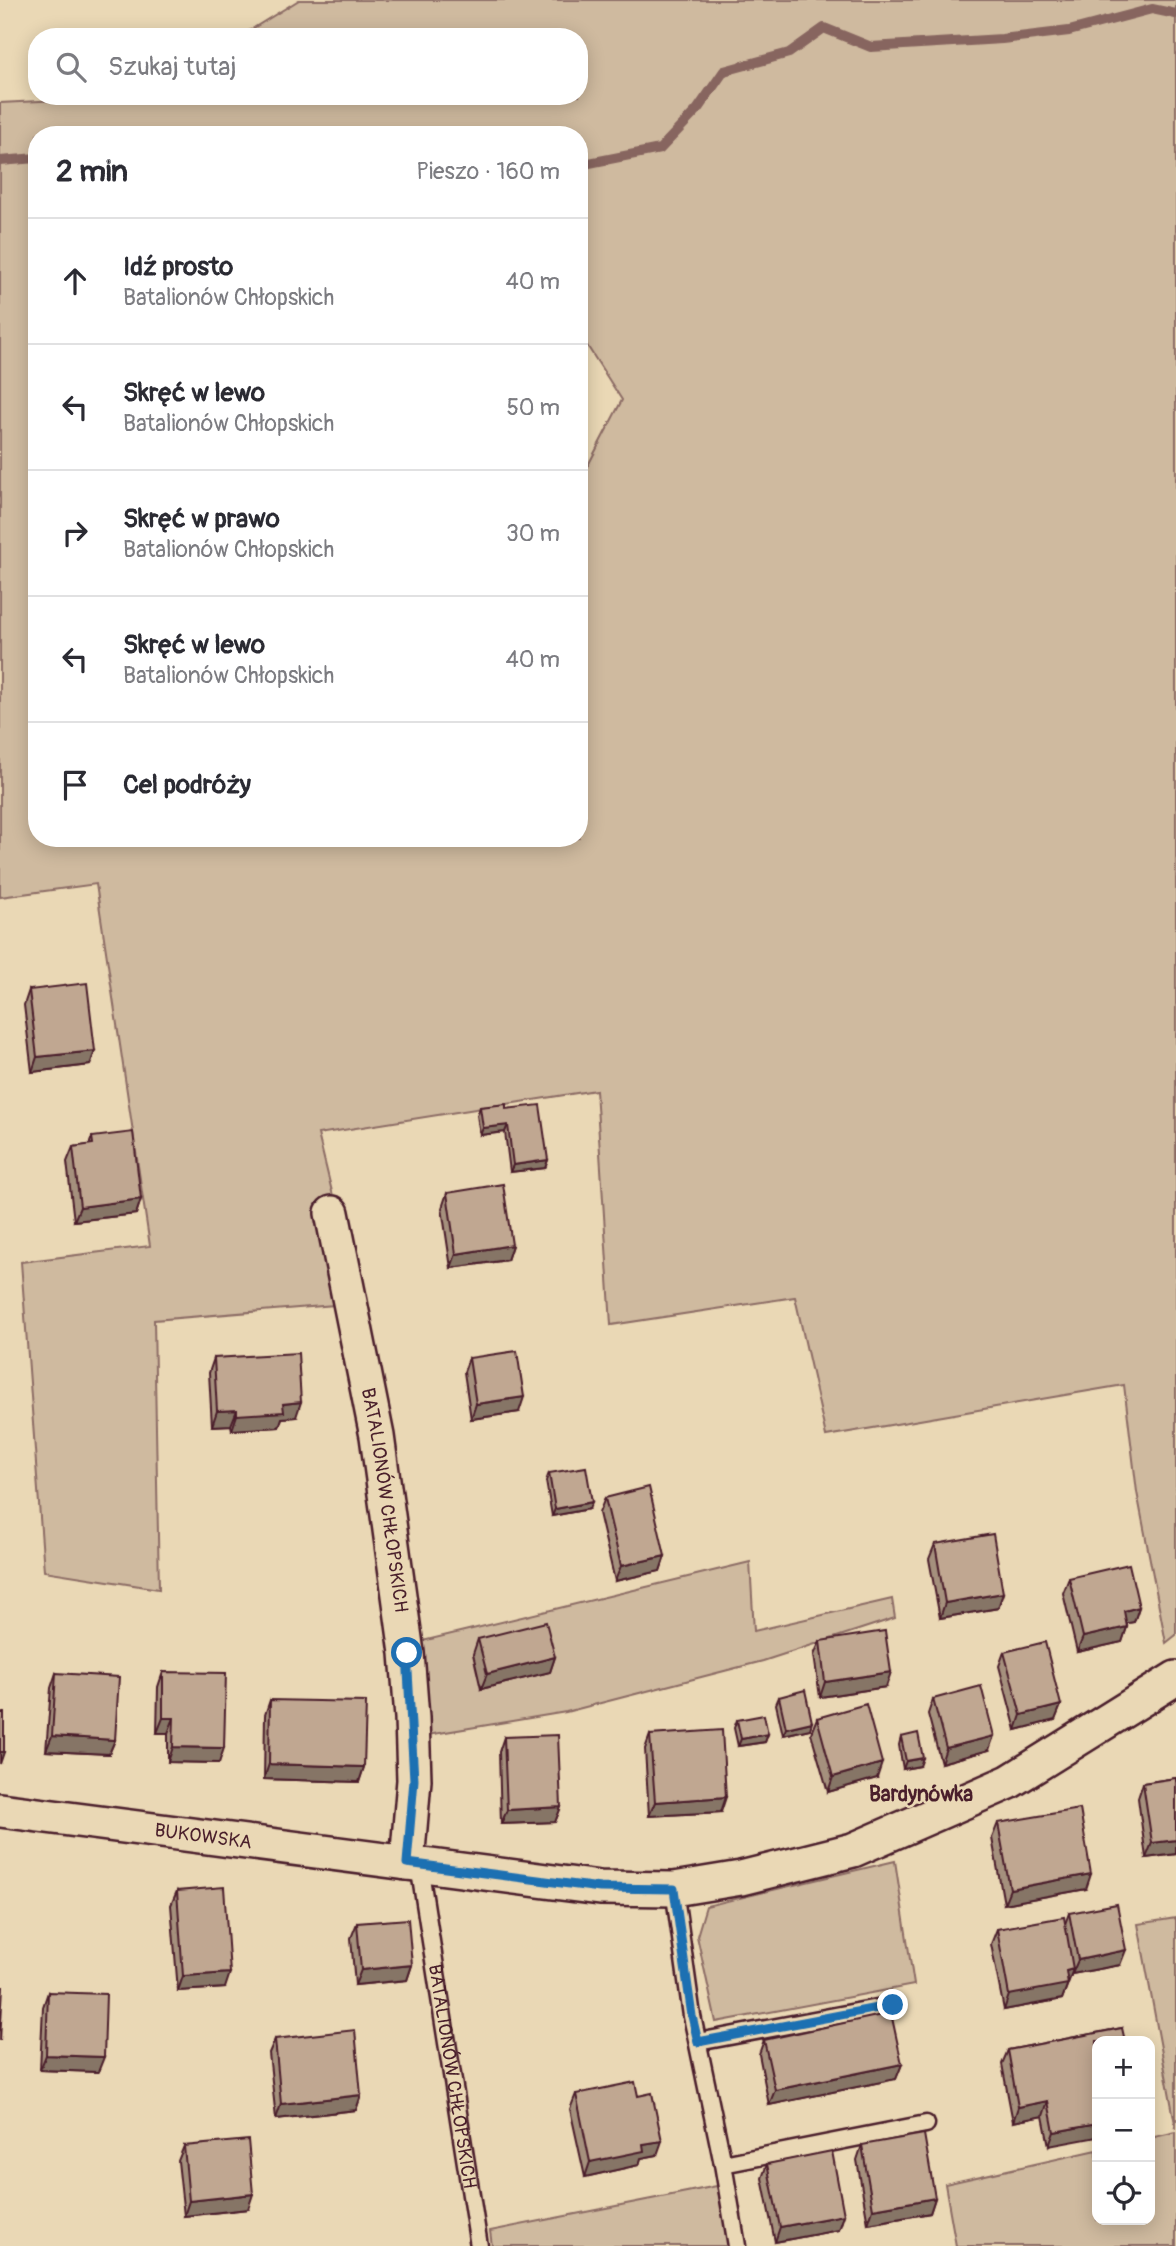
<!DOCTYPE html>
<html lang="pl">
<meta charset="utf-8">
<style>
body{margin:0;font-family:Pangolin,sans-serif;background:#f7f7f7;color:#2b2b33}
.controls{position:absolute;right:21px;bottom:21px;display:grid;overflow:hidden;border-radius:14px;box-shadow:0 4px 18px #0003}
.controls button{width:63px;height:63px;display:grid;place-items:center;padding:0;border:0;border-bottom:2px solid #e1e1e2;background:#fff;color:#2b2b33;font:35px sans-serif}
.stop{position:absolute;width:21px;height:21px;margin:-16px;border:5px solid #1f6fb2;border-radius:50%;background:#fff}
.stop.end{background:#1f6fb2;border-color:#fff;box-shadow:0 2px 7px #0008}
.list{margin:0;padding:0;list-style:none}
h2{display:flex;justify-content:space-between;align-items:center;height:91px;margin:0;padding:0 28px;font-size:30px}
h2 small{font-size:23px;font-weight:400;color:#7c7c81}
.list li{display:grid;grid-template-columns:46px 1fr auto;gap:21px;align-items:center;box-sizing:border-box;height:126px;padding:0 28px;border-top:2px solid #e1e1e2}
.list b{display:block;font-size:26px;white-space:nowrap}
.list p{margin:0;font-size:23px;white-space:nowrap;color:#7c7c81}
.list em{font-size:23px;font-style:normal;color:#7c7c81}
.icon{flex:none;width:38px;height:38px;fill:none;stroke:currentColor;stroke-width:2;stroke-linecap:round;stroke-linejoin:round}
.map{position:relative;flex:none;width:1176px;height:2246px;overflow:hidden}
.search{position:absolute;background:#fff;box-shadow:0 4px 18px #0003;left:28px;top:28px;width:560px;height:77px;display:flex;align-items:center;gap:18px;box-sizing:border-box;padding:0 24px;border-radius:28px;color:#7c7c81;font-size:26px}
.panel{position:absolute;background:#fff;box-shadow:0 4px 18px #0003;left:28px;top:126px;width:560px;height:721px;border-radius:28px}
.map>svg:first-child{display:block}
.green{fill:#cfba9f;stroke:#8c6c65;stroke-width:2;fill-rule:evenodd}
.lines{fill:none;stroke-linecap:round;stroke-linejoin:round}
.stream{stroke:#87655f;stroke-width:10}
.lane-casing{stroke:#4a1f2b;stroke-width:21}
.street-casing{stroke:#4a1f2b;stroke-width:38}
.lane{stroke:#ead8b5;stroke-width:16}
.street{stroke:#ead8b5;stroke-width:33}
.wall{fill:#a5907d;stroke:#4a1f2b;stroke-width:2}
.shaded-wall{fill:#867566;stroke:#4a1f2b;stroke-width:2}
.building{fill:#c0a791;stroke:#4a1f2b;stroke-width:2}
.route{stroke:#1f6fb2;stroke-width:9}
.labels{text-anchor:middle;dominant-baseline:central;stroke-width:5;stroke-linejoin:round;paint-order:stroke}
.street-label{font-size:19px;fill:#4a1f2b;stroke:#ead8b5}
.neighbourhood-label{font-size:21px;font-weight:bold;fill:#4a1f2b;stroke:#ead8b5}
</style>
<div class="map">
<svg width="1176" height="2246" viewBox="0 0 1176 2246">
<rect width="100%" height="100%" fill="#ead8b5"/>
<filter id="ink" filterUnits="userSpaceOnUse"><feTurbulence type="fractalNoise" baseFrequency=".0143" numOctaves="2"/><feDisplacementMap in="SourceGraphic" scale="14" xChannelSelector="R" yChannelSelector="G"/><feConvolveMatrix kernelMatrix="1 2 1 2 8 2 1 2 1" color-interpolation-filters="sRGB"/></filter>
<g filter="url(#ink)">
<path class="green" d="M299,0H1176V1635L1166,1643L1137,1492L1124,1385L826,1436L795,1297L611,1325L596,1090L318,1134L359,1303L154,1320L159,1589L44,1571L21,1262L150,1246L96,884L0,897V103L141,96H579V37H239ZM37,135H579V333L622,400L584,473L579,466V838H37Z
M750,1562L754,1631L892,1599L895,1618L763,1661L566,1712L415,1737L410,1644Z
M895,1861L914,1985L716,2022L697,1936L706,1906Z
M1176,1918V2129L1138,1924Z
M1176,2132V2246H956L945,2184L1097,2150V2220H1150V2138Z
M717,2186L730,2246H492L490,2231Z"/>
<g class="lines">
<path class="stream" d="M0,161L37,158
M579,165L660,149L697,110L724,71L789,53L824,28L871,47L1002,39L1069,31L1152,9L1176,14"/>
<defs>
<g id="lane">
<path id="s1" d="M419,1865L479,2246"/>
<path d="M674,1889L692,2016L723,2164L737,2246"/>
<path d="M698,2042L893,2005"/>
<path d="M723,2164L926,2124"/>
</g>
<g id="street">
<path id="s2" d="M332,1213L377,1436L407,1653L412,1718L414,1780L407,1863"/>
<path id="s3" d="M0,1810L600,1888L674,1889L741,1878L853,1850L1009,1782L1176,1678"/>
</g>
</defs>
<use href="#lane" class="lane-casing"/>
<use href="#street" class="street-casing"/>
<use href="#lane" class="lane"/>
<use href="#street" class="street"/>
</g>
<path class="wall" d="M29,990L95,1051L90,1065L32,1072L24,1005Z
M480,1107L506,1109L548,1160L545,1168L510,1172L505,1132L480,1135L477,1115Z
M92,1137L141,1199L136,1214L74,1221L67,1162L73,1147L89,1145Z
M447,1193L512,1245L507,1260L451,1268L442,1208Z
M214,1358L296,1417L282,1418L279,1427L232,1430L231,1425L212,1426L209,1373Z
M469,1358L519,1412L471,1419L464,1372Z
M549,1473L589,1509L552,1516L546,1481Z
M605,1498L665,1556L660,1571L615,1581L599,1513Z
M935,1544L1003,1593L998,1608L940,1618L929,1559Z
M1069,1578L1139,1607L1134,1622L1127,1623V1627L1122,1642L1077,1652L1063,1593Z
M478,1639L555,1657L550,1672L481,1689L473,1654Z
M820,1641L886,1687L820,1697L814,1655Z
M1004,1652L1061,1705L1055,1720L1016,1730L999,1666Z
M163,1672L219,1763L168,1762V1733H157L158,1687Z
M56,1673L115,1740L109,1754L46,1751L51,1688Z
M779,1697L810,1729L783,1735L776,1704Z
M933,1699L989,1750L941,1763L928,1714Z
M270,1700L364,1767L359,1782L264,1779L265,1715Z
M817,1718L877,1778L828,1792L811,1733Z
M737,1720L768,1734L765,1742L738,1746L734,1728Z
M650,1735L721,1812L649,1816L645,1749Z
M504,1737L561,1807L555,1822L501,1824L499,1752Z
M901,1737L920,1766L903,1769L899,1745Z
M1176,1778V1854L1146,1858L1138,1798L1143,1783Z
M998,1823L1086,1889L1004,1904L992,1838Z
M177,1891L225,1988L178,1991L171,1905Z
M1069,1913L1120,1965L1072,1974V1973L1062,1999L1004,2010L991,1944L997,1929L1065,1924Z
M357,1923L412,1965L407,1980L355,1985L351,1938Z
M48,1992L98,2072L40,2070L43,2007Z
M1122,2028L1049,2146L1043,2116L1013,2122L1002,2064L1008,2050Z
M275,2039L361,2095L356,2110L276,2119L269,2053Z
M764,2040L902,2064L896,2079L769,2105L759,2054Z
M576,2094L638,2096L657,2155L641,2158L639,2165L585,2177L570,2109Z
M862,2145L935,2198L930,2213L868,2224L857,2160Z
M184,2146L248,2209L184,2216L178,2161Z
M767,2164L844,2215L839,2230L775,2242L762,2178Z"/>
<path class="shaded-wall" d="M95,1051L90,1065L32,1072L37,1057Z
M508,1125L505,1132L480,1135L483,1128Z
M548,1160L545,1168L510,1172L513,1165Z
M141,1199L136,1214L74,1221L80,1207Z
M512,1245L507,1260L451,1268L456,1254Z
M524,1397L519,1412L471,1419L476,1404Z
M301,1402L296,1417L282,1418L279,1427L232,1430L237,1415L283,1404Z
M237,1410L231,1425L212,1426L217,1411Z
M592,1502L589,1509L552,1516L555,1509Z
M665,1556L660,1571L615,1581L621,1566Z
M1003,1593L998,1608L940,1618L945,1603Z
M1139,1607L1134,1622L1118,1625L1124,1611Z
M1127,1627L1122,1642L1077,1652L1083,1637Z
M555,1657L550,1672L481,1689L487,1674Z
M891,1672L886,1687L820,1697L825,1682Z
M1061,1705L1055,1720L1016,1730L1021,1715Z
M163,1718H174L168,1733H157Z
M812,1722L810,1729L783,1735L786,1728Z
M768,1734L765,1742L738,1746L741,1739Z
M52,1736L115,1740L109,1754L46,1751Z
M994,1736L989,1750L941,1763L946,1748Z
M173,1747L224,1748L219,1763L168,1762Z
M0,1752H4L0,1764Z
M923,1758L920,1766L903,1769L906,1761Z
M882,1763L877,1778L828,1792L833,1777Z
M269,1764L364,1767L359,1782L264,1779Z
M726,1797L721,1812L649,1816L655,1802Z
M561,1807L555,1822L501,1824L507,1810Z
M1176,1840V1854L1146,1858L1152,1843Z
M1091,1874L1086,1889L1004,1904L1010,1889Z
M1126,1950L1120,1965L1072,1974L1078,1960Z
M412,1965L407,1980L355,1985L361,1970Z
M1073,1969L1062,1999L1004,2010L1009,1995L1066,1971Z
M230,1973L225,1988L178,1991L183,1976Z
M46,2055L104,2057L98,2072L40,2070Z
M902,2064L896,2079L769,2105L775,2090Z
M361,2095L356,2110L276,2119L281,2104Z
M1048,2101L1043,2116L1013,2122L1018,2107Z
M1097,2124V2137L1049,2146L1054,2132Z
M662,2141L657,2155L641,2158L639,2165L585,2177L590,2162L643,2144Z
M253,2194L248,2209L184,2216L189,2201Z
M935,2198L930,2213L868,2224L873,2209Z
M844,2215L839,2230L775,2242L780,2227Z"/>
<path class="building" d="M87,983L95,1051L37,1057L29,990Z
M506,1104V1109L540,1105L548,1160L513,1165L508,1125L483,1128L480,1107Z
M133,1132L141,1199L80,1207L73,1147L93,1144L92,1137Z
M503,1184L512,1245L456,1254L447,1193Z
M517,1351L524,1397L476,1404L469,1358Z
M298,1353L301,1402L283,1404L284,1412L237,1415V1410L217,1411L214,1358Z
M586,1467L592,1502L555,1509L549,1473Z
M649,1487L665,1556L621,1566L605,1498Z
M993,1534L1003,1593L945,1603L935,1544Z
M1129,1564L1139,1607L1124,1611L1127,1627L1083,1637L1069,1578Z
M546,1622L555,1657L487,1674L478,1639Z
M885,1631L891,1672L825,1682L820,1641Z
M1045,1642L1061,1705L1021,1715L1004,1652Z
M163,1672L226,1673L224,1748L173,1747L174,1718H163Z
M56,1673L119,1677L115,1740L52,1736Z
M981,1686L994,1736L946,1748L933,1699Z
M805,1690L812,1722L786,1728L779,1697Z
M270,1700L366,1702L364,1767L269,1764Z
M866,1704L882,1763L833,1777L817,1718Z
M0,1713H4V1752H0Z
M764,1715L768,1734L741,1739L737,1720Z
M722,1730L726,1797L655,1802L650,1735Z
M918,1733L923,1758L906,1761L901,1737Z
M558,1735L561,1807L507,1810L504,1737Z
M1176,1778V1840L1152,1843L1143,1783Z
M1080,1809L1091,1874L1010,1889L998,1823Z
M224,1887L230,1973L183,1976L177,1891Z
M1117,1904L1126,1950L1078,1960L1069,1913Z
M1064,1917L1073,1969L1066,1971L1068,1984L1009,1995L997,1929Z
M408,1919L412,1965L361,1970L357,1923Z
M0,1987H3L0,2041Z
M48,1992L106,1994L104,2057L46,2055Z
M891,2013L902,2064L775,2090L764,2040Z
M1122,2028L1125,2041H1097V2124L1054,2132L1048,2101L1018,2107L1008,2050Z
M355,2030L361,2095L281,2104L275,2039Z
M635,2082L638,2096L652,2093L662,2141L643,2144L644,2151L590,2162L576,2094Z
M924,2134L935,2198L873,2209L862,2145Z
M248,2140L253,2194L189,2201L184,2146Z
M832,2151L844,2215L780,2227L767,2164Z"/>
</g>
<g class="lines" filter="url(#ink)">
<path class="route" d="M407,1653L414,1780L407,1863L600,1888L674,1889L692,2016L698,2042L893,2005"/>
</g>
<g class="labels">
<g class="street-label">
<text stroke="none"><textPath href="#s2" startOffset="292">BATALIONÓW CHŁOPSKICH</textPath></text>
<text stroke="none"><textPath href="#s3" startOffset="205">BUKOWSKA</textPath></text>
<text stroke="none"><textPath href="#s1" startOffset="214">BATALIONÓW CHŁOPSKICH</textPath></text>
</g>
<g class="neighbourhood-label">
<text x="921" y="1794">Bardynówka</text>
</g>
</g>
</svg>
<div class="controls">
<button>+</button>
<button>−</button>
<button><svg class="icon" aria-label="locate" viewBox="0 0 24 24"><circle cx="12" cy="12" r="6"/><path d="M12 2v4M12 18v4M2 12h4M18 12h4"/></svg></button>
</div>
<div class="stop" style="left:407px;top:1653px"></div>
<div class="stop end" style="left:893px;top:2005px"></div>
<div class="search"><svg class="icon" aria-label="search" viewBox="0 0 24 24"><circle cx="10" cy="10" r="6"/><path d="M15 15l6 6"/></svg>Szukaj tutaj</div>
<section class="panel">
<h2>2 min<small>Pieszo · 160 m</small></h2>
<ul class="list">
<li><svg class="icon" aria-label="ahead" viewBox="0 0 24 24"><path d="M12 20V5M6 11l6-6 6 6"/></svg><div><b>Idź prosto</b><p>Batalionów Chłopskich</p></div><em>40 m</em></li>
<li><svg class="icon" aria-label="left" viewBox="0 0 24 24"><path d="M17 20v-9H6M10 6l-5 5 5 5"/></svg><div><b>Skręć w lewo</b><p>Batalionów Chłopskich</p></div><em>50 m</em></li>
<li><svg class="icon" aria-label="right" viewBox="0 0 24 24"><path d="M7 20v-9h11M14 6l5 5-5 5"/></svg><div><b>Skręć w prawo</b><p>Batalionów Chłopskich</p></div><em>30 m</em></li>
<li><svg class="icon" aria-label="left" viewBox="0 0 24 24"><path d="M17 20v-9H6M10 6l-5 5 5 5"/></svg><div><b>Skręć w lewo</b><p>Batalionów Chłopskich</p></div><em>40 m</em></li>
<li><svg class="icon" aria-label="arrive" viewBox="0 0 24 24"><path d="M6 21V4h12l-3 4 3 4H6"/></svg><div><b>Cel podróży</b></div></li>
</ul>
</section>
</div>
